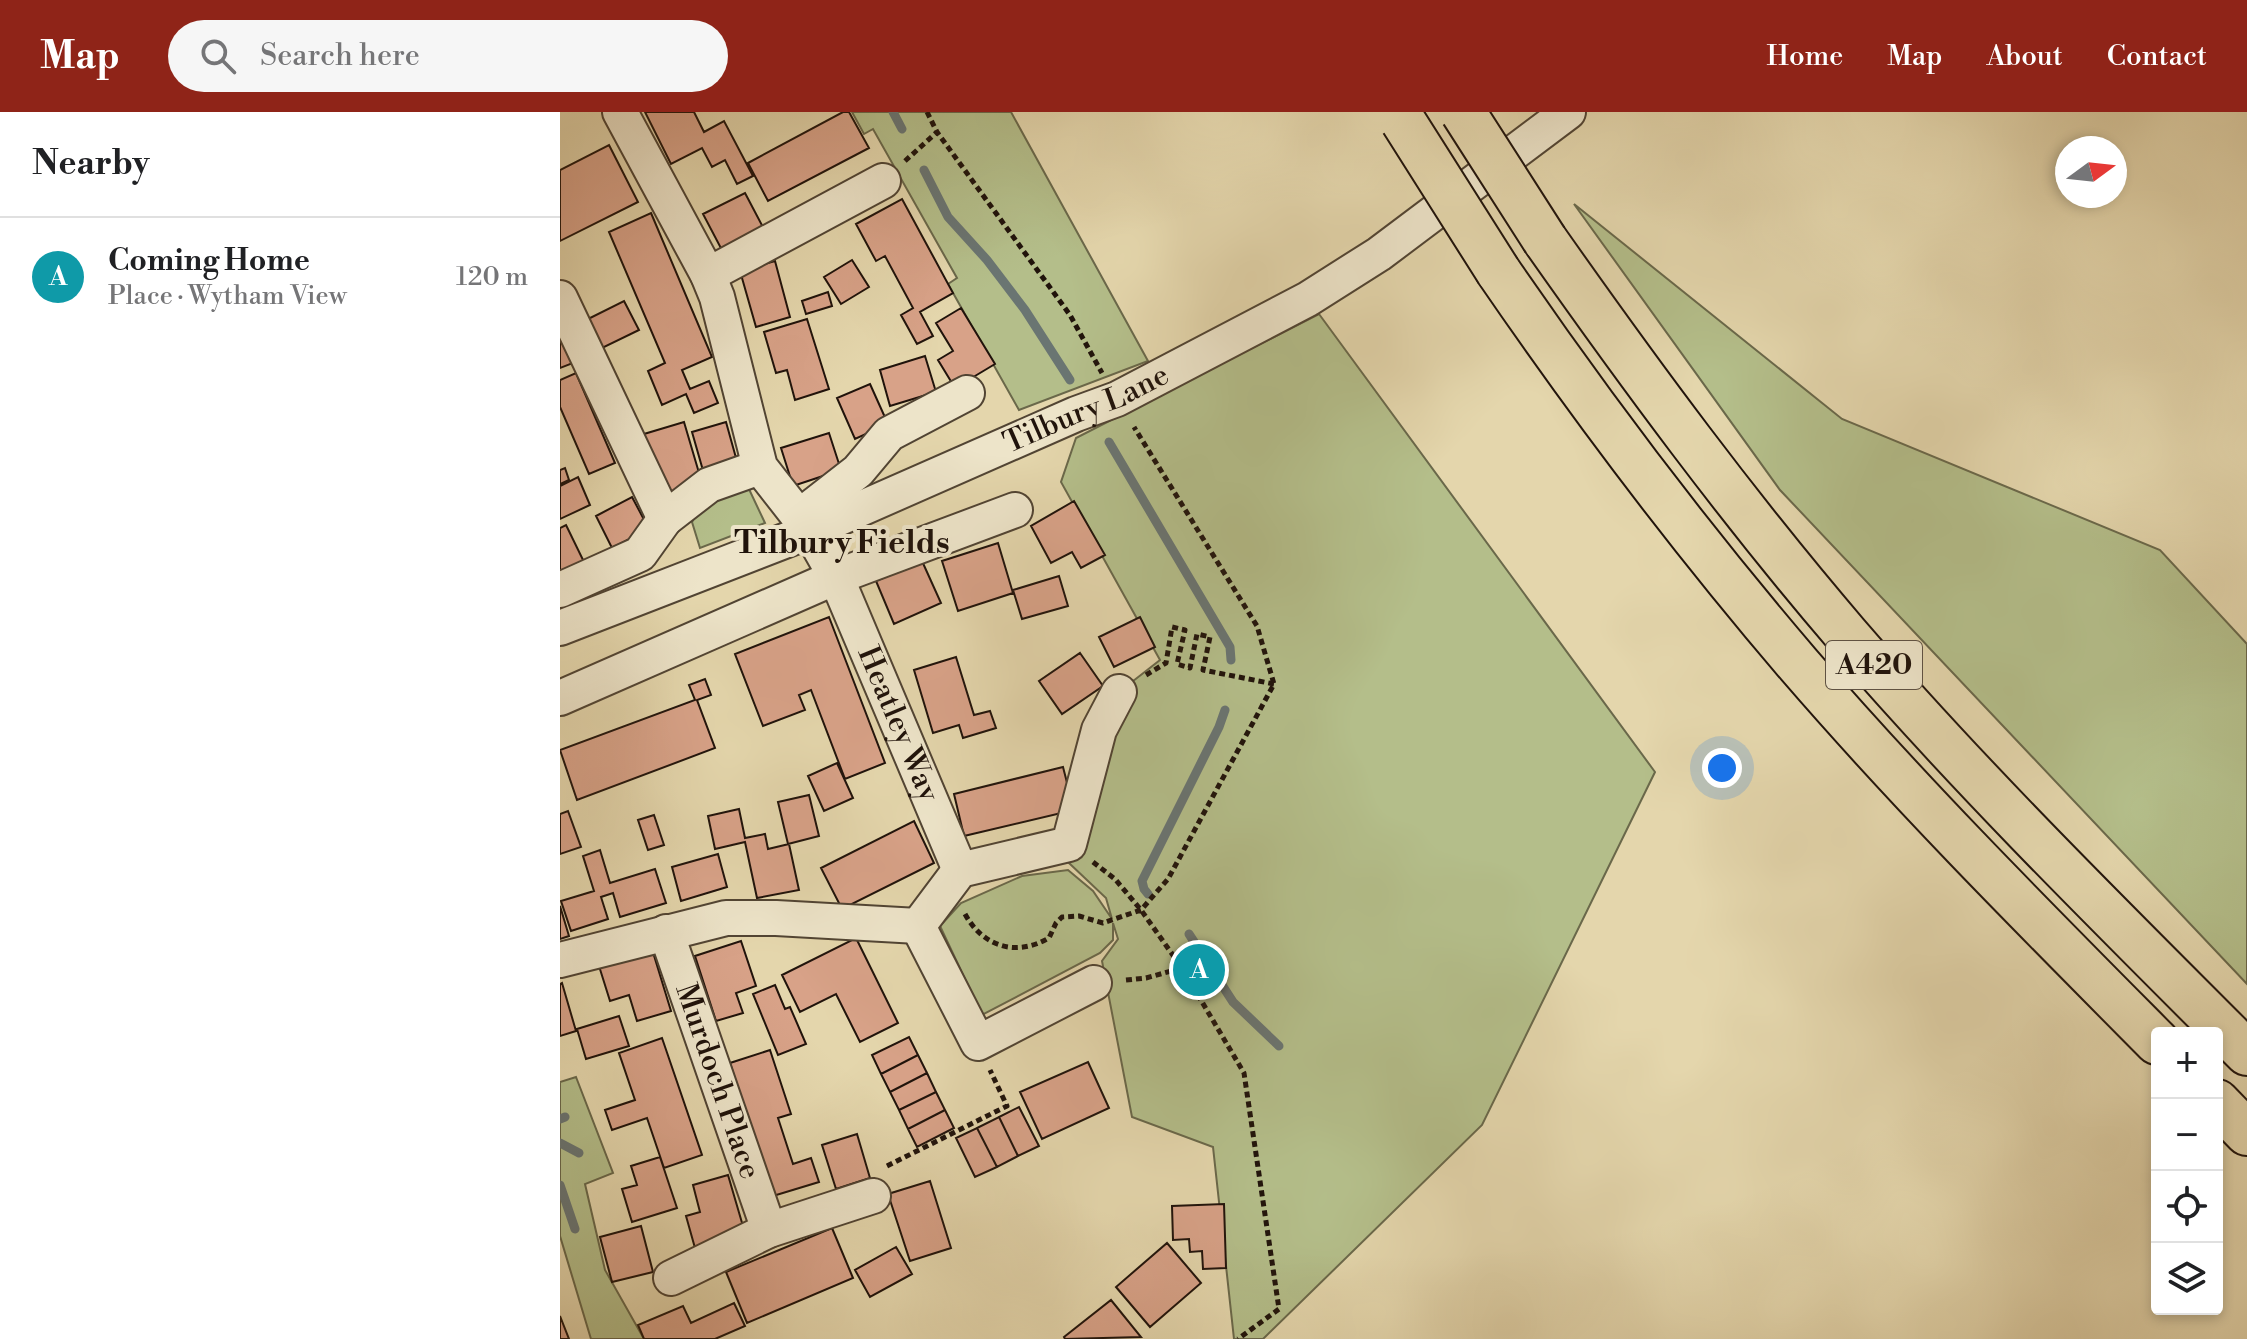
<!DOCTYPE html>
<meta charset="utf-8">
<style>
body{margin:0;font-family:"Libre Bodoni",serif;background:#f6f6f6;color:#202124}
.controls{position:absolute;right:24px;bottom:24px;display:grid;overflow:hidden;border-radius:8px;box-shadow:0 4px 12px #0003}
.controls button{width:72px;height:72px;display:grid;place-items:center;padding:0;border:0;border-bottom:2px solid #e0e0e0;background:#fff;color:#202124;font:40px sans-serif}
.compass{position:absolute;left:1495px;top:24px;width:72px;height:72px;border-radius:50%;background:#fff;box-shadow:0 4px 12px #0003;rotate:75deg}
.you{position:absolute;left:1162px;top:656px;width:28px;height:28px;margin:-20px;border:6px solid #fff;border-radius:50%;background:#1a73e8;box-shadow:0 0 0 12px #1a73e833}
.badge{display:grid;place-items:center;width:52px;height:52px;border-radius:50%;background:#8f2418;color:#fff;font-size:26px;font-weight:700}
.pin{position:absolute;translate:-50% -50%;border:4px solid #fff;box-shadow:0 2px 8px #0006}
.list{margin:0;padding:0;list-style:none}
h2{display:flex;justify-content:space-between;align-items:center;height:104px;margin:0;padding:0 32px;font-size:34px}
h2 small{font-size:26px;font-weight:400;color:#757577}
.list li{display:grid;grid-template-columns:52px 1fr auto;gap:24px;align-items:center;box-sizing:border-box;height:120px;padding:0 32px;border-top:2px solid #e0e0e0}
.list b{display:block;font-size:30px;white-space:nowrap}
.list p{margin:0;font-size:26px;white-space:nowrap;color:#757577}
.list em{font-size:26px;font-style:normal;color:#757577}
.icon{flex:none;width:44px;height:44px;fill:none;stroke:currentColor;stroke-width:2;stroke-linecap:round;stroke-linejoin:round}
.map{position:relative;flex:none;width:1687px;height:1227px;overflow:hidden}
header{display:flex;align-items:center;gap:48px;box-sizing:border-box;height:112px;padding:0 40px;background:#8f2418;color:#fff}
header strong{font-size:38px}
nav{display:flex;gap:44px;margin-inline-start:auto;font-size:28px}
.search{width:560px;height:72px;background:#f6f6f6;display:flex;align-items:center;gap:20px;box-sizing:border-box;padding:0 28px;border-radius:44px;color:#757577;font-size:30px}
main{display:flex}
aside{flex:1;background:#fff}
.map>svg:first-child{display:block}
.green{fill:#b4be8a;stroke:#6a684a;stroke-width:2}
.lines{fill:none;stroke-linecap:round;stroke-linejoin:round}
.stream{stroke:#6a7572;stroke-width:9}
.building{fill:#d8a288;stroke:#20130b;stroke-width:2}
.minor-casing{stroke:#514433;stroke-width:38}
.trunk-casing{stroke:#20130b;stroke-width:48}
.path{stroke:#20130b;stroke-width:5;stroke-dasharray:6 4;stroke-linecap:butt}
.minor{stroke:#ede4c9;stroke-width:34}
.trunk{stroke:#e4d6ac;stroke-width:44}
.trunk-bridge-casing{stroke:#20130b;stroke-width:48;stroke-linecap:butt}
.trunk-bridge{stroke:#e4d6ac;stroke-width:44}
.labels{text-anchor:middle;dominant-baseline:central;stroke-width:8;stroke-linejoin:round;paint-order:stroke}
.shield{fill:#ede4c9;stroke:#5e5244;stroke-width:2}
.shield-label{font-size:28px;font-weight:bold;fill:#20130b}
.street-label{font-size:30px;fill:#20130b;stroke:#ede4c9}
.neighbourhood-label{font-size:32px;font-weight:bold;fill:#20130b;stroke:#ede4c9}
</style>
<header>
<strong>Map</strong>
<div class="search"><svg class="icon" aria-label="search" viewBox="0 0 24 24"><circle cx="10" cy="10" r="6"/><path d="M15 15l6 6"/></svg>Search here</div>
<nav><a>Home</a><a>Map</a><a>About</a><a>Contact</a></nav>
</header>
<main>
<aside>
<h2>Nearby<small></small></h2>
<ul class="list">
<li><span class="badge" style="background:#0f9aa8">A</span><div><b>Coming Home</b><p>Place · Wytham View</p></div><em>120 m</em></li>
</ul>
</aside>
<div class="map">
<svg width="1687" height="1227" viewBox="0 0 1687 1227">
<rect width="100%" height="100%" fill="#e4d6ac"/>
<filter id="stains"><feTurbulence type="fractalNoise" baseFrequency=".0025" numOctaves="4"/><feColorMatrix values="0 0 0 0 .2 0 0 0 0 .09 0 0 0 0 .02 0 0 0 .5 -.17"/></filter>
<radialGradient id="worn" r=".72"><stop offset=".6" stop-color="#630" stop-opacity="0"/><stop offset="1" stop-color="#630" stop-opacity=".3"/></radialGradient>
<path class="green" d="M292,0H451L588,249L459,298L388,172L397,166L313,17L304,22Z
M1014,92L1282,307L1600,438L1687,532V872L1220,378Z
M759,202L1095,660L922,1013L703,1227H674L653,1035L572,1005L542,849L558,827L553,811V828L540,841L422,903L380,814L401,791L462,764L508,758L533,779L552,807L546,786L509,751V732L559,580L600,548L501,370L516,326Z
M188,375L205,411L140,436L132,410C143,386 164,382 188,375Z
M16,965L53,1061L25,1072L45,1158L84,1227H31L0,1124V970Z"/>
<g class="lines">
<path class="stream" d="M333,0L342,17
M364,58L388,105L427,148L465,198L510,268
M549,330L670,535L671,548
M588,782L584,777L582,769L659,615L665,598
M629,822L673,890L719,934
M0,1007L5,1005
M0,1031L19,1041
M0,1073L15,1117"/>
</g>
<path class="building" d="M85,0H134L144,20L164,9L193,64L177,72L165,48L152,55L142,36L111,52Z
M283,0H289L309,36L208,89L188,51Z
M49,33L78,90L0,129V58Z
M185,81L206,121L164,142L143,102Z
M342,87L393,181L360,200L373,224L357,232L341,203L353,196L325,144L316,149L296,112Z
M91,101L152,245L122,258L130,277L149,269L158,291L134,301L126,282L102,293L88,259L105,251L49,120Z
M292,148L309,175L281,192L264,165Z
M215,149L230,205L196,215L180,159Z
M268,180L272,194L246,202L242,189Z
M64,189L79,218L38,238L24,209Z
M401,196L435,252L395,276L378,248L393,239L376,211Z
M247,207L269,277L235,288L227,258L216,261L204,220Z
M0,219L13,251L0,256Z
M365,244L376,280L330,294L320,258Z
M16,261L55,351L29,362L0,295V268Z
M310,272L328,312L295,327L277,286Z
M124,310L142,371L102,382L84,322Z
M166,310L178,353L144,362L132,320Z
M269,321L281,358L233,374L221,336Z
M5,356L9,368L0,372V358Z
M18,365L30,393L0,407V374Z
M72,385L89,417L52,436L36,404Z
M514,389L545,443L521,456L512,440L491,451L471,414Z
M6,413L26,454L0,467V416Z
M438,431L453,481L398,499L382,449Z
M362,449L381,491L334,512L316,469Z
M499,464L508,494L462,507L453,478Z
M269,505L325,651L285,667L251,578L239,583L245,598L203,614L175,542Z
M580,505L595,535L554,555L539,525Z
M520,541L543,574L502,602L479,569Z
M396,545L414,603L430,599L436,616L403,626L399,613L373,621L354,558Z
M145,567L151,583L137,588L155,636L17,688L0,638L135,588L129,573Z
M277,651L293,686L264,699L248,664Z
M503,655L514,698L404,724L394,682Z
M249,683L259,724L228,732L218,690Z
M179,697L185,726L205,722L208,737L229,732L239,778L197,786L185,730L155,737L148,704Z
M8,699L21,735L0,742V702Z
M94,703L104,733L88,738L78,708Z
M354,709L374,751L282,797L261,756Z
M40,738L50,771L95,757L106,791L60,805L53,781L41,785L48,807L11,819L1,789L34,779L23,744Z
M158,742L167,775L121,789L112,755Z
M0,794L9,824L0,827Z
M296,826L338,911L300,930L276,882L240,900L222,863Z
M181,829L196,874L176,881L183,901L156,909L135,844Z
M92,837L111,899L77,909L69,883L50,889L39,854Z
M2,871L16,919L0,924V872Z
M215,873L225,897L230,895L246,932L218,943L193,882Z
M59,904L69,934L26,947L17,917Z
M349,925L358,943L321,962L312,943Z
M102,926L142,1043L104,1056L87,1006L52,1018L45,998L75,988L59,941Z
M210,938L231,1002L218,1006L233,1052L251,1046L259,1070L213,1084L170,951Z
M358,943L367,961L330,980L321,962Z
M528,950L549,996L482,1027L460,980Z
M367,961L376,980L339,998L330,980Z
M376,980L385,998L348,1017L339,998Z
M459,995L479,1034L458,1044L439,1005Z
M385,998L394,1016L357,1035L348,1017Z
M439,1005L458,1044L437,1055L417,1016Z
M417,1016L437,1055L415,1065L396,1026Z
M297,1022L310,1066L276,1077L262,1033Z
M100,1045L117,1096L72,1110L62,1077L77,1073L71,1054Z
M168,1063L185,1121L135,1136L126,1104L140,1100L133,1073Z
M370,1069L391,1136L350,1149L328,1082Z
M664,1092L666,1156L643,1157L642,1139L630,1140L629,1127L613,1128L612,1094Z
M81,1114L93,1160L52,1170L40,1125Z
M272,1116L293,1166L187,1211L166,1160Z
M607,1131L641,1171L590,1215L556,1175Z
M336,1135L352,1162L310,1185L295,1158Z
M551,1188L581,1225L505,1227L504,1225Z
M174,1191L185,1214L155,1227H84L78,1213L123,1194L131,1211Z
M0,1204L9,1227H0Z"/>
<g class="lines">
<defs>
<g id="minor">
<path id="s1" d="M60,0L148,163L157,185L200,355L250,419L276,465L400,758"/>
<path d="M148,163L323,69"/>
<path d="M0,186L105,407L149,373L200,355"/>
<path d="M239,405L298,359L329,322L407,281"/>
<path d="M0,478L80,442L105,407"/>
<path id="s2" d="M0,516L250,419L516,302L557,287L748,187L819,142L1008,0"/>
<path d="M0,586L276,465L455,398"/>
<path id="s3" d="M106,820L209,1118"/>
<path d="M0,848L166,806H216L358,814"/>
<path d="M534,871L418,931L358,814L400,758L509,732L539,618L559,580"/>
<path d="M111,1166L209,1118L313,1084"/>
</g>
<path id="trunk" d="M985,128C1080,263 1178,396 1286,522C1412,668 1550,804 1687,941
M938,159C1032,296 1131,427 1239,553C1352,684 1475,807 1597,930
M1657,990L1687,1021"/>
</defs>
<use href="#minor" class="minor-casing"/>
<use href="#trunk" class="trunk-casing"/>
<path class="path" d="M367,0L377,20L510,203L542,261
M345,49L377,20
M586,563L606,551L612,515L625,518L617,552L630,556L637,522L650,525L643,558L714,572
M533,750L555,767L581,798L622,856L684,961L719,1197L678,1227
M405,802C423,835 456,845 489,826L496,811L502,805L519,804L543,811L581,798L608,767L714,572L697,514L574,315
M566,868L586,866L622,856
M327,1054L447,994L430,958"/>
<use href="#minor" class="minor"/>
<use href="#trunk" class="trunk"/>
<defs>
<path id="trunk-bridge" d="M903,0L985,128
M843,9L938,159"/>
</defs>
<use href="#trunk-bridge" class="trunk-bridge-casing"/>
<use href="#trunk-bridge" class="trunk-bridge"/>
</g>
<g class="labels">
<rect class="shield" x="1266" y="529" width="96" height="48" rx="6"/>
<g class="shield-label">
<text x="1314" y="553">A420</text>
</g>
<g class="street-label">
<text stroke="none"><textPath href="#s2" startOffset="570">Tilbury Lane</textPath></text>
<text stroke="none"><textPath href="#s1" startOffset="678">Heatley Way</textPath></text>
<text stroke="none"><textPath href="#s3" startOffset="158">Murdoch Place</textPath></text>
</g>
<g class="neighbourhood-label">
<text x="282" y="431">Tilbury Fields</text>
</g>
</g>
<rect width="100%" height="100%" filter="url(#stains)"/>
<rect width="100%" height="100%" fill="url(#worn)"/>
</svg>
<div class="controls">
<button>+</button>
<button>−</button>
<button><svg class="icon" aria-label="locate" viewBox="0 0 24 24"><circle cx="12" cy="12" r="6"/><path d="M12 2v4M12 18v4M2 12h4M18 12h4"/></svg></button>
<button><svg class="icon" aria-label="layers" viewBox="0 0 24 24"><path d="M12 4l9 5-9 5-9-5zM3 14l9 5 9-5"/></svg></button>
</div>
<svg class="compass" viewBox="-18 -18 36 36"><path d="M0-13l5 13h-10z" fill="#e53935"/><path d="M0 13l5-13h-10z" fill="#757577"/></svg>
<div class="you"></div>
<div class="pin badge" style="left:639px;top:858px;background:#0f9aa8">A</div>
</div>
</main>
